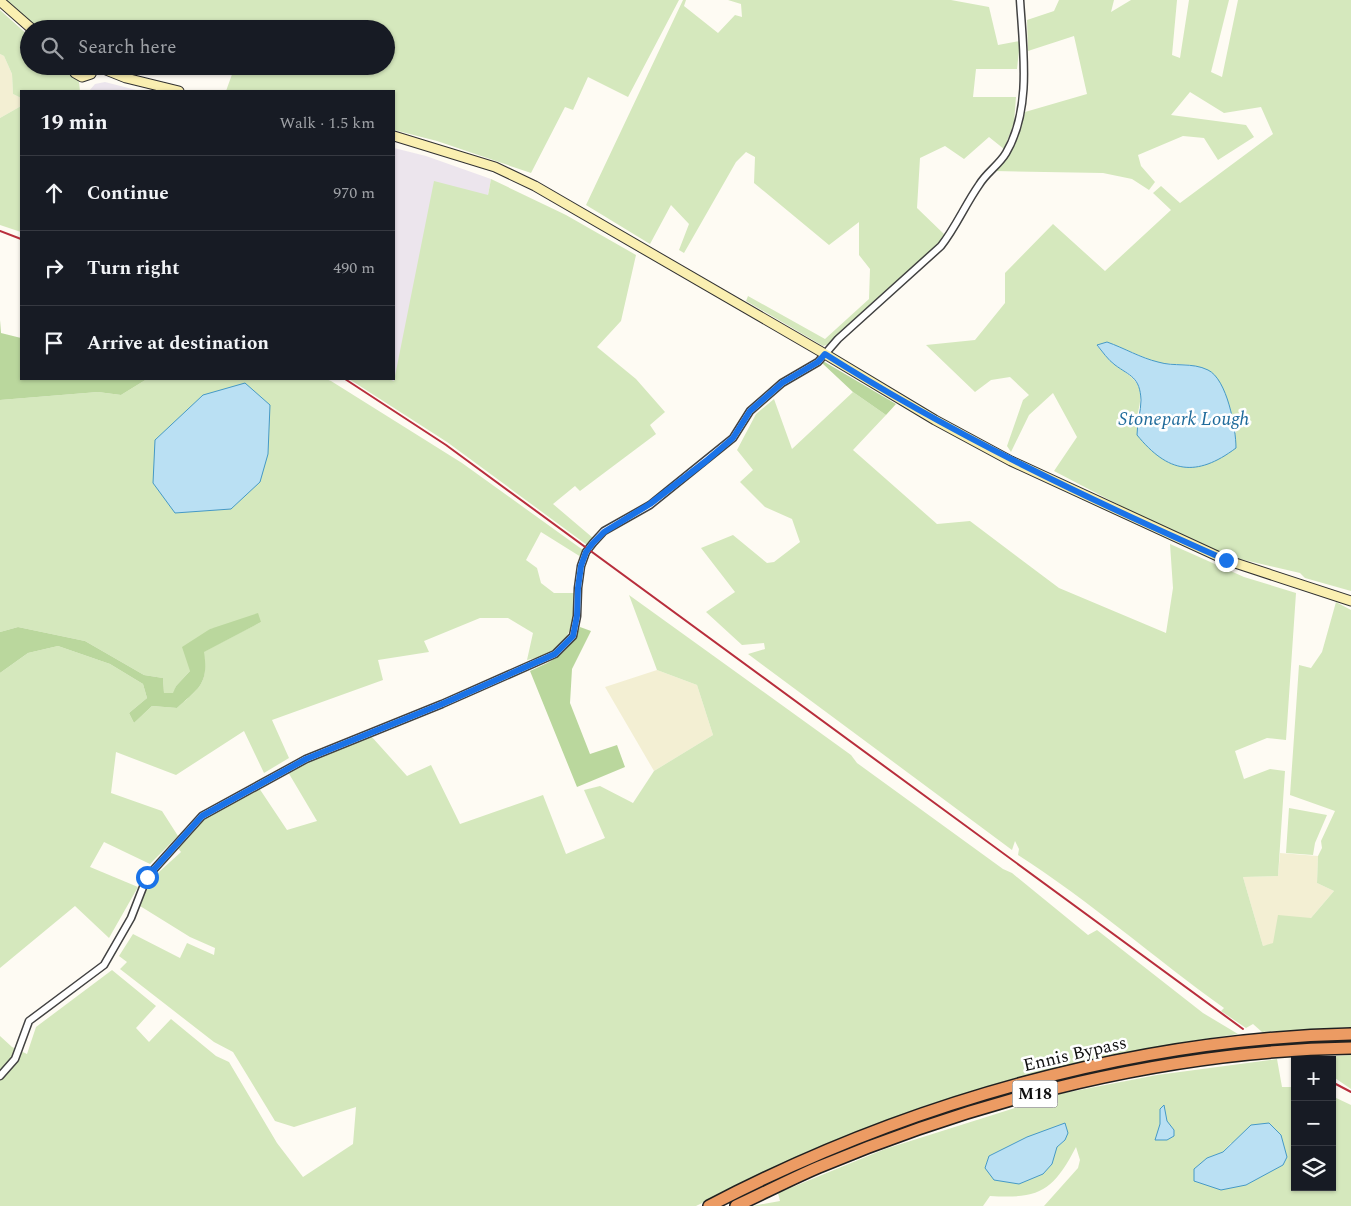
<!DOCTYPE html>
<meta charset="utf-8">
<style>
body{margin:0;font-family:Spectral,serif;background:#20242c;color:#f1f3f6}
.controls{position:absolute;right:15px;bottom:15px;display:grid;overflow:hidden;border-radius:0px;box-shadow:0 1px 4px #0004}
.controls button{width:45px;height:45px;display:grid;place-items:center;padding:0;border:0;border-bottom:1px solid #363941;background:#171b24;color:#f1f3f6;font:25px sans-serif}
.stop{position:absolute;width:15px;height:15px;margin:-11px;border:4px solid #1a73e8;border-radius:50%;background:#fff}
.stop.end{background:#1a73e8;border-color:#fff;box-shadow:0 1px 5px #0008}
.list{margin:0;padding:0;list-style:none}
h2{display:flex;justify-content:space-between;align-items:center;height:65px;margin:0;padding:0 20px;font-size:21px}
h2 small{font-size:16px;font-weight:400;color:#9ea1a6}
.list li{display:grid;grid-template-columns:32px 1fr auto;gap:15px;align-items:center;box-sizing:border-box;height:75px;padding:0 20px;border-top:1px solid #363941}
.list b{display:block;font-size:19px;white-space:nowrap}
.list em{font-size:16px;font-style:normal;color:#9ea1a6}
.icon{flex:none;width:28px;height:28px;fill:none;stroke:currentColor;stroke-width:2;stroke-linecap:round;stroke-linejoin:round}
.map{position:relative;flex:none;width:1351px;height:1206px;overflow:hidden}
.search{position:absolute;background:#171b24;box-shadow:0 1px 4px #0004;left:20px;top:20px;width:375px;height:55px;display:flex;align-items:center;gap:12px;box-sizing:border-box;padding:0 18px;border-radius:28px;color:#9ea1a6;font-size:19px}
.panel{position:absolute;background:#171b24;box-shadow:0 1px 4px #0004;left:20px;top:90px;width:375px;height:290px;border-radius:0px}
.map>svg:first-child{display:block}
.industrial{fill:#ece5ed}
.farmland{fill:#f3efd3}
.green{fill:#d5e8bd;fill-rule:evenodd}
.forest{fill:#bad79d}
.water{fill:#bae0f3;stroke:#4599c6}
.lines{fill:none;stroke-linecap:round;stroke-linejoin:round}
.street-casing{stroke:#424242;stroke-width:9}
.secondary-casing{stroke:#313131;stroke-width:11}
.highway-casing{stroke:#202020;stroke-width:14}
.street{stroke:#fff;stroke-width:6}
.secondary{stroke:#faefb1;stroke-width:9}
.highway{stroke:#ec9b63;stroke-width:11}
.rail{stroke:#b82e3c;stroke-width:2}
.route{stroke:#1a73e8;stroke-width:6}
.labels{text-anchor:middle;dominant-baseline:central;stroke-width:5;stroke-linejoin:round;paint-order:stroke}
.shield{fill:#fff;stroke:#575757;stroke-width:1}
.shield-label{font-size:16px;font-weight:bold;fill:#0f0f0f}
.street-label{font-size:18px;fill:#0f0f0f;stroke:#fff}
.water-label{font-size:19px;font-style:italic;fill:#1f6b9b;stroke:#fff}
</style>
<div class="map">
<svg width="1351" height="1206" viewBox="0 0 1351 1206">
<rect width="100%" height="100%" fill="#fefbf3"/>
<path class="industrial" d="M105,82L140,91H89L95,84Z
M394,148L426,156L491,179L447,410L388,379H394Z"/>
<path class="farmland" d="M0,54L4,56L12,74L13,94L21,98V106L0,118Z
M657,670L697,685L713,735L654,771L605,687Z
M1280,853L1318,856L1317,883L1334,891L1311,918L1273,944L1263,946L1243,877L1278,876Z"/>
<path class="green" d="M7,0H679L628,97L588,77L573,110L565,107L531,173L437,141L394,130V91H226L235,66H386V29H39Z
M683,0H686L684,6L718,33L735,15L742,17L741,4L728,0H951L989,7L998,45L1020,41L1017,69H976L973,97H1016L1014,123L1004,149L989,137L964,159L945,146L920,158L917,208L946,236L941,244L830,344L823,346L746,301L748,296L825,339L869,299L870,269L859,255V222L829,245L754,183L755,157L746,152L736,162L684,253L679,250L689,224L671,205L650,244L586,205Z
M1059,0H1114L1111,12L1131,0H1177L1172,55L1180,58L1189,0H1229L1211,72L1222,77L1238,0H1351V591L1305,578L1300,573L1227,556L1142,517L1054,471L1077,437L1053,393L1029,415L1011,452L1007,446L1023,400L1029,395L1010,377L991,380L975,392L926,345L975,340L1005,303V273L1053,224L1105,271L1171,210L1153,193L1161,186L1180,203L1273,134L1261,107L1224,113L1190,92L1171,115L1246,125L1254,137L1218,160L1204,138L1183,136L1138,155L1141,166L1155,182L1149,190L1132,179L1103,173L994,171L1017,140L1025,112L1087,94L1074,36L1028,51L1027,20L1054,11ZM1107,342L1158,363L1192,365L1230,408L1236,433L1137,416C1145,387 1139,381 1116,366C1109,361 1103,352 1097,346Z
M0,10L29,36V66H67L79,82L80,91H21V98L13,94L12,74L4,56L0,54Z
M21,106V232L0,225V118Z
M491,179L566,215L636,255L621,321L597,347L636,379L665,412L650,425L656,434L580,491L575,486L553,504L593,538L587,545L447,442L349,379H388L394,381L434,181L488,195Z
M147,379H326L331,381L462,463L583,550L581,557L541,532L526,560L537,568L541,583L554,593H575C574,614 573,638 554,651C547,656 535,658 527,660L533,633L508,618H480L424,641L429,652L378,660L383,680L272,720L289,758L264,773L244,731L176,775L116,752L111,793L162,811L178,836L150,864L104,842L90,867L138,887L109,938L75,906L0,968V673L28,653L58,646L110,664L143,684L147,698L129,713L134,723L152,706L177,708C198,689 210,683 203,652L261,622L210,629L190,671L176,686L174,693H164L163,678L144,675L85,641L18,627L0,632V400L98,392L121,395Z
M853,392L886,415L853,450L937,524L970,521L1059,588L1166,633L1173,588L1170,544L1244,577L1296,593L1286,740L1267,738L1235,751L1244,779L1270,769L1285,771L1278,876L1243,877L1263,946L1273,943L1278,915L1311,918L1334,891L1317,883L1318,856L1322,848L1321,841L1335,811L1290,795L1299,665L1311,668L1322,652L1336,602L1351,610V1027L1262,1032L1253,1024L1246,1028L1221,1011L1224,1008C1154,958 1090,901 1018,855L1019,849L1015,841L1012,850L748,654L765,649L764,643L742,645L706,612L735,592L701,548L733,535L767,563L774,562L800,542L792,519L765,507L740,482L753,470L737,450L756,414L774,399L792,449Z
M629,595L851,755L857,763L1003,869L1012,873L1088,935L1097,930L1203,1013L1238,1034L1179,1043L1086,1061L1016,1078L924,1106L808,1151L696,1206H0V1036L12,1047L27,1054L36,1027L112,970L156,1006L136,1028L149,1042L171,1019L216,1056L229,1062L277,1143L303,1177L353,1144L356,1107L294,1127L275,1121L233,1052L214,1042L120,969L127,962L119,956L133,934L180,958L187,943L214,955L215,948L190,937L140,906L149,881L181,852L177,847L204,817L259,788L287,830L317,821L288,772L314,758L371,736L407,776L431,765L460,824L543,795L566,854L605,838L584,790L600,786L633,803L654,771L713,735L697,685L657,670Z
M1289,808L1327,815L1315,843L1313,855L1286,853Z
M1351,1055V1089L1332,1076V1060L1308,1058Z
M1277,1059L1282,1087H1295V1187H1332V1096L1351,1105V1206H1044L1078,1168L1080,1160L1076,1147C1053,1191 1040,1199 990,1196L983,1206H752L780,1201L778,1193L885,1149L1059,1094L1157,1075ZM1027,1137L1065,1140L1057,1147L985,1168L989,1156ZM1231,1143L1283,1165L1269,1172L1207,1158L1223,1152Z"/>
<path class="forest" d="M0,320L1,333L21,338V379H147L121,395L98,392L0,400Z
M823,361L896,404L886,415L853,392L822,363Z
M258,613L261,622L204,652C209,684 199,688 177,708L152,706L134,723L129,713L147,698L143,684L110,664L58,646L28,653L0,673V632L18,627L85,641L144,675L163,678L164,693H173L176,686L190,671L182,647L210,629Z
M580,627L591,631L572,669L570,703L590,754L617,745L625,767L577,787L530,671C555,660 569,653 580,627Z"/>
<path class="water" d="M1107,342C1124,348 1141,358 1158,362C1174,367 1192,362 1208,370C1227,379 1236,428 1236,448C1196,478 1168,473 1137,435C1137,423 1141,411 1141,400C1140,377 1130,376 1115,365C1108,360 1102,351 1097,345Z
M245,383L270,405L268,454L260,482L231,509L175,513L153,483L155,440L203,395Z
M1164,1105L1167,1121L1174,1130V1136L1167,1140H1155L1160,1124V1109Z
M1065,1123L1068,1133L1065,1140L1057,1147L1052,1164L1043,1174L1019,1184L994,1180L985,1168L989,1156L1027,1137Z
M1269,1123L1281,1135L1287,1157L1283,1165L1246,1185L1221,1190L1194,1181V1169L1207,1158L1223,1152L1251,1125Z"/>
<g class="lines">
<defs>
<path id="street" d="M0,1076L15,1059L29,1021L104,965L131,918L147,877L202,816L306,759L442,704L555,654L573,636L577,616L578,588L581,566L586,552L593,543L604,531L650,505L733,438L750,411L782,383L818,362L838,339L941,246C956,227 965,205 979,185C986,173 999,165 1006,153C1032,109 1023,49 1020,0"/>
<path id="secondary" d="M0,1L32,29
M71,66L75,73L82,77L91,74L95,66
M96,66L126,78L179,91
M394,136L495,167L535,186L825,354L935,420L1011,461L1226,560L1351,601"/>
<path id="highway" d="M709,1206C904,1104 1130,1039 1351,1034
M736,1206C764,1193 791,1179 819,1167C986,1097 1169,1051 1351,1048"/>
</defs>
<use href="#street" class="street-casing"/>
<use href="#secondary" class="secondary-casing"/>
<use href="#highway" class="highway-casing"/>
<use href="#street" class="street"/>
<use href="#secondary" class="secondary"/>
<use href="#highway" class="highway"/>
<path class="rail" d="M0,231L21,239
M345,379L446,445L1243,1029
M1332,1082L1351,1092"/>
</g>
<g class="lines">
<path class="route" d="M147,877L202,816L306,759L442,704L555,654L573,636L577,616L578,588L581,566L586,552L593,543L604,532L650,504L706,461L733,438L750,411L782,383L818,362L825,354C953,435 1088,499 1226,560"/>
</g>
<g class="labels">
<rect class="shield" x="1012.5" y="1080.5" width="45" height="27" rx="4"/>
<g class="shield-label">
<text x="1035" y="1094">M18</text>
</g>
<g class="street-label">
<text transform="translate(1075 1054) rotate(-13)">Ennis Bypass</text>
</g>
<g class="water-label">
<text x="1184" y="419">Stonepark Lough</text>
</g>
</g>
</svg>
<div class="controls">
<button>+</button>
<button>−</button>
<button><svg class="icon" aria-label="layers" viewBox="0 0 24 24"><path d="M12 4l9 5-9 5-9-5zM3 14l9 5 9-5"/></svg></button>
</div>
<div class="stop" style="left:147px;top:877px"></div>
<div class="stop end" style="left:1226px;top:560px"></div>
<div class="search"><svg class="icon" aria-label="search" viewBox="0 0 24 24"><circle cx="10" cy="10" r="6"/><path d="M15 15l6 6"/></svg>Search here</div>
<section class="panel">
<h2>19 min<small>Walk · 1.5 km</small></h2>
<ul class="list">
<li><svg class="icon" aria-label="ahead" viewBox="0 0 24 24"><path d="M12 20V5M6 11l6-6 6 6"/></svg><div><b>Continue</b></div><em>970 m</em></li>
<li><svg class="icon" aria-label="right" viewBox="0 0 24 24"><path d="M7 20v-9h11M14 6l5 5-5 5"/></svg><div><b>Turn right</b></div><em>490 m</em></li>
<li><svg class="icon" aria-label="arrive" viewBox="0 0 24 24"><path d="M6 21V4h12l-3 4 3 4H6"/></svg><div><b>Arrive at destination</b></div></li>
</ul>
</section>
</div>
